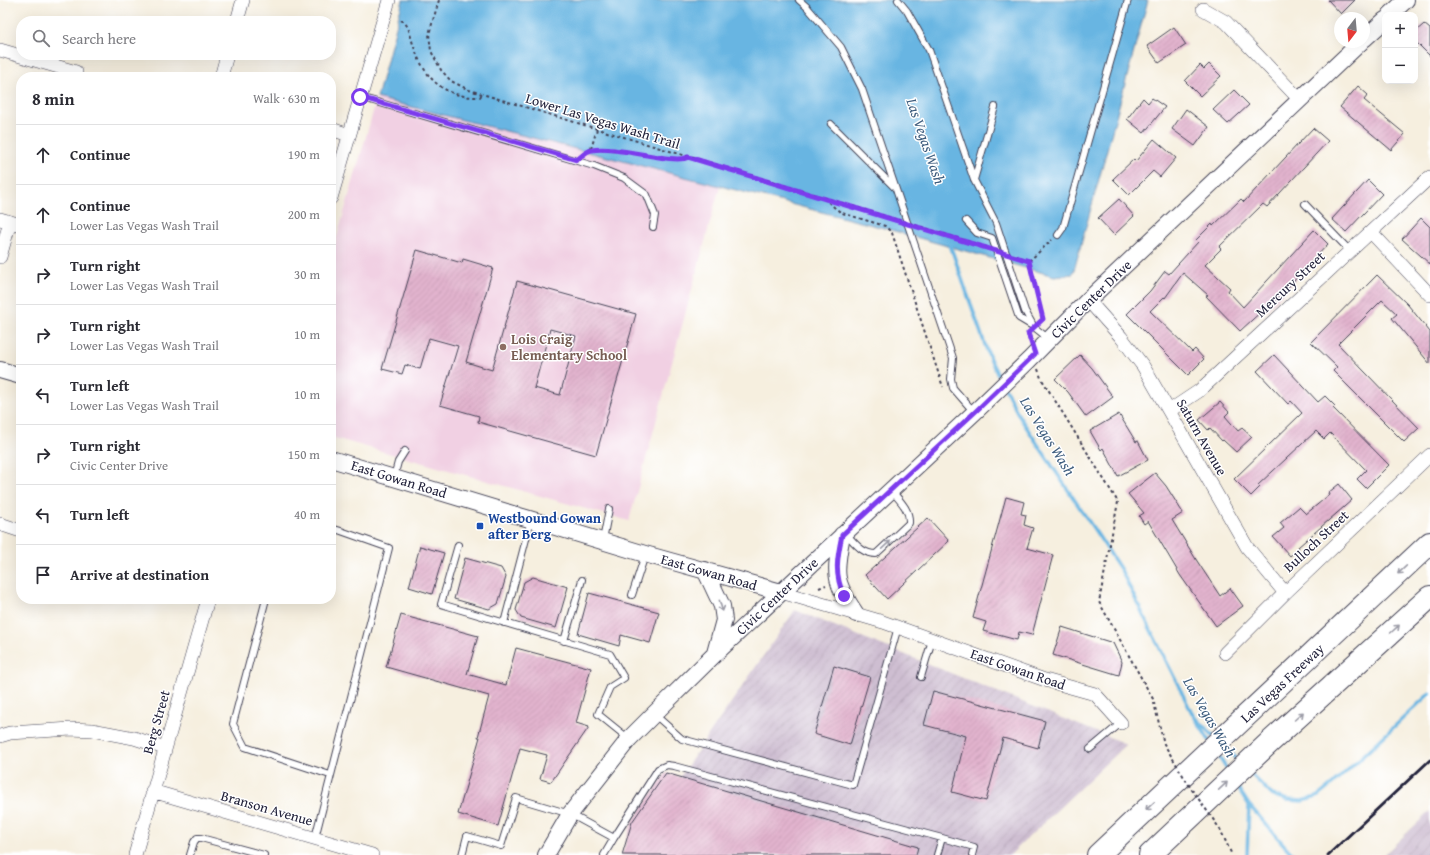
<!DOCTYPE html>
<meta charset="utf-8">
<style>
body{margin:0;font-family:"Gentium Book Plus",serif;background:#f7f7f7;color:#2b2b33}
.controls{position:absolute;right:12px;top:12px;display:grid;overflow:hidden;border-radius:8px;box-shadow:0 4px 16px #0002}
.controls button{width:36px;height:36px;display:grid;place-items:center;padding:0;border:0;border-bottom:1px solid #e1e1e2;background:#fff;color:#2b2b33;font:20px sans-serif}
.compass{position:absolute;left:1334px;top:12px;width:36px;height:36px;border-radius:50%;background:#fff;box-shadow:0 4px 16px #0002;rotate:196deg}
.stop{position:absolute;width:12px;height:12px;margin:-9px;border:3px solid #7c3aed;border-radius:50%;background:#fff}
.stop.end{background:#7c3aed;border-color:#fff;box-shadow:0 1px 4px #0008}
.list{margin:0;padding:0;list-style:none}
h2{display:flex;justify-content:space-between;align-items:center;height:52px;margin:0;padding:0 16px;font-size:17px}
h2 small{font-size:13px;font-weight:400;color:#7c7c81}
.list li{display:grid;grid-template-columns:26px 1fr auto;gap:12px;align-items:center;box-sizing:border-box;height:60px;padding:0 16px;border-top:1px solid #e1e1e2}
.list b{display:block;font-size:15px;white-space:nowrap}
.list p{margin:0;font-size:13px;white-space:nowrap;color:#7c7c81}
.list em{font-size:13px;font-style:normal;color:#7c7c81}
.icon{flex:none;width:22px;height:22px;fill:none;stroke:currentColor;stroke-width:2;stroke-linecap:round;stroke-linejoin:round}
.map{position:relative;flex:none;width:1430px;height:855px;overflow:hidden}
.search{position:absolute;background:#fff;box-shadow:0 4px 16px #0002;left:16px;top:16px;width:320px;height:44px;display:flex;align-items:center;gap:10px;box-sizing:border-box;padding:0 14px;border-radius:16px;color:#7c7c81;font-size:15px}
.panel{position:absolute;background:#fff;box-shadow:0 4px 16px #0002;left:16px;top:72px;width:320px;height:532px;border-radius:16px}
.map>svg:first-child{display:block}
.built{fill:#f1d0e3}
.industrial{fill:url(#industrial-furrows)}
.water{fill:#68b5e2;stroke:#456c8e}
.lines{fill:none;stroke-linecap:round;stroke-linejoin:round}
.stream{stroke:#68b5e2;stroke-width:3.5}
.building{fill:url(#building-hatch);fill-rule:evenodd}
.service-casing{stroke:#424154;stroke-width:8}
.minor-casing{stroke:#424154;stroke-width:14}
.tertiary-casing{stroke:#424154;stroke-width:18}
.motorway-casing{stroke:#424154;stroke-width:24}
.path{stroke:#424154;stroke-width:2;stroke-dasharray:3 3;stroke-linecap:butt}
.service{stroke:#fff;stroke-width:6}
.minor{stroke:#fff;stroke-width:13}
.tertiary{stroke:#fff;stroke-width:16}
.motorway{stroke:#fff;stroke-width:22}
.rail{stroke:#22223b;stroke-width:3}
.path-bridge{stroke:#424154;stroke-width:2;stroke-dasharray:3 3;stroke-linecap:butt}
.oneway{stroke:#9c9ca7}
.route{stroke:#7c3aed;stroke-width:5}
.education-dot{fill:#8d6e63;stroke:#fff;stroke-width:1.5}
.transit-dot{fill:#1a4fb4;stroke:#fff;stroke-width:1.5}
.labels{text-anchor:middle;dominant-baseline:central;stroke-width:3;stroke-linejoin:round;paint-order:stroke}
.street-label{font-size:14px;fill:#22223b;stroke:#fff}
.education-label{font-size:14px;font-weight:bold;fill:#785e54;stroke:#fff;text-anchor:start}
.transit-label{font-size:14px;font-weight:bold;fill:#164399;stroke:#fff;text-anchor:start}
.water-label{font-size:15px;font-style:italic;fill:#3e5d7e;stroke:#fff}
</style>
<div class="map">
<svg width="1430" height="855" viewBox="0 0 1430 855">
<defs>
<pattern id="industrial-furrows" width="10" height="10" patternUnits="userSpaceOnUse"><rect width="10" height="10" fill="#cebed1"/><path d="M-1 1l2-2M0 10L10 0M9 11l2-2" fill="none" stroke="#b1a3b4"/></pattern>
<pattern id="building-hatch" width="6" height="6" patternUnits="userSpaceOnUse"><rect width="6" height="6" fill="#e2b3ce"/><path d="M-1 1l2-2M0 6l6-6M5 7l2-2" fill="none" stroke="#c29ab2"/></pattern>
</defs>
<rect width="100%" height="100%" fill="#fff"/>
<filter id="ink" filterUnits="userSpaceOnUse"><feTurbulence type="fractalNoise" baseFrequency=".025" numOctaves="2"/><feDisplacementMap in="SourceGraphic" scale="8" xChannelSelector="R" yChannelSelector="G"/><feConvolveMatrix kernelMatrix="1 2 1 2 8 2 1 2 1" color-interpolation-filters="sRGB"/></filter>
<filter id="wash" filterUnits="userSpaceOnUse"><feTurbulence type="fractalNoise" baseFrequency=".012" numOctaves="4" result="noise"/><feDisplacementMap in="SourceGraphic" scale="16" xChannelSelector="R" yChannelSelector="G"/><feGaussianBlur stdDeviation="0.9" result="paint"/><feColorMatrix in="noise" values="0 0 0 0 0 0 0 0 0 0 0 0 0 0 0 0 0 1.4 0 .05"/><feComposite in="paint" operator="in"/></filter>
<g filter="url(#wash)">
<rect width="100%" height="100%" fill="#f6efdf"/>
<path class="built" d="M377,98L720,186L629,521L331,437V258Z"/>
<path class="industrial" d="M795,610L1126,744L1010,855H626Z
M1430,811V855H1384Z"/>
<path class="water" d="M403,0H1148L1073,274L1054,276L880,227L377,98Z"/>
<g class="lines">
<path class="stream" d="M949,242L990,359L1001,381
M1005,388L1019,416L1121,570L1192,713L1209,740
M1197,719L1214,736
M1224,746L1239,761
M1217,754L1228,771
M1249,772L1272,795L1287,800L1302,801L1317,797L1333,784L1430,693
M1236,785L1249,805L1293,855
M1247,855L1249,805"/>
</g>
<g id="blocks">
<path class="building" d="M1328,0H1355L1341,14Z
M1424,24L1430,29V56L1415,41V32Z
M1174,27L1186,45L1159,63L1147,46Z
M1209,64L1221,76L1200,96L1185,81L1200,65L1204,69Z
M1358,86L1368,95L1364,100L1405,134L1391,150L1340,107Z
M1234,90L1249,105L1228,124L1213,110Z
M1143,98L1148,103L1152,98L1165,107L1144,133L1127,119Z
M1186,109L1209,127L1195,146L1172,129Z
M1313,128L1328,141L1267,207L1263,204L1219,247L1221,249L1205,265L1230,288L1228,291L1243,307L1314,230L1328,244L1267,310L1265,308L1240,331L1206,296L1208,295L1183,273L1165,298L1164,297L1150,311L1192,352L1195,349L1204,359L1188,375L1127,314L1150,291L1165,271L1169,274L1198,242L1196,240L1212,224L1213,226L1241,199L1244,202Z
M1154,139L1176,158L1160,177L1153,171L1129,195L1113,179L1134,159L1136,161Z
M1368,180L1382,194L1346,232L1332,219Z
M1119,199L1134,216L1114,235L1098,218Z
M1421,218L1430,227V264L1402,239Z
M417,250L462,263L463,259L493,268L466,362L492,370L517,281L636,314L596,455L478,422L479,416L440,405L458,346L429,338L420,369L405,365L402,374L382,369ZM550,329L576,336L560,395L534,388Z
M1377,275L1408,305L1430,332V364L1392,318L1397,314L1382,300L1338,344L1419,428L1404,442L1333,371L1337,367L1311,342Z
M1080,355L1092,368L1113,397L1086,417L1068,392L1055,379Z
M1274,355L1318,402L1325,396L1335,406L1333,408L1389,465L1366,488L1357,479L1366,470L1330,433L1324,439L1316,431L1258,485L1260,487L1251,496L1234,479L1302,413L1291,401L1288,404L1257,371Z
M1220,402L1229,412L1225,416L1238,431L1242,428L1252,437L1236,452L1223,440L1222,441L1210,428L1208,430L1199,420Z
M1119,414L1136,442L1138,441L1148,460L1118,476L1103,448L1101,450L1090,431Z
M1155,473L1166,486L1183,513L1172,520L1197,561L1220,596L1230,588L1243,606L1216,626L1180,575L1148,521L1144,524L1139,516L1144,513L1128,494Z
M1339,484L1352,500L1298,547L1299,548L1290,556L1273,537L1284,528L1280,523L1299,507L1306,514L1329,495L1328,493Z
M1006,497L1024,502L1021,514L1026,515L1024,525L1033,528L1027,548L1053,555L1032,635L1019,632L1017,640L983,631L986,622L973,618Z
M928,518L949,541L887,599L865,575Z
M420,546L444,553L432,594L409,587Z
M465,558L501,568L506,577L498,604L489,609L454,599Z
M533,577L568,587L556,628L521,618L516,610L524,582Z
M589,593L659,612L650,643L621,635L619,646L578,634Z
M401,615L478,636L467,674L506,685L516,648L591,668L576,723L589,727L551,782L540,779L547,755L520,748L498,826L458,814L480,737H478L489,696L386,667Z
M1062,627L1113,643L1122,662L1119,675L1053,655Z
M834,666L870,677L850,745L814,734Z
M933,691L1045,721L1038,748L1003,738L986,801L952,792L966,736L924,725Z
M666,773L918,847L916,855H622L632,822Z"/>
</g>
</g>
<g filter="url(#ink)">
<use href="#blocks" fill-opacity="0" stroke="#424154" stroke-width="1"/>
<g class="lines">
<defs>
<path id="service" d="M799,0L807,7L841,47L862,89L953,358L951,379L953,388L974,412
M898,0L907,11L929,50L974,180L996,223L1025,311L1034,327
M360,97L594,166L624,178L647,195L655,215L653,227
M831,124L895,188
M974,180L995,107
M1305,204L1350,251
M966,221L977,233L992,238L1019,318L1034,327L1049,339
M1058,235L1063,228L1128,0
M394,477L398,462L405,451
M846,534C855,543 862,554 876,554L909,523C910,509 899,500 891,490
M603,540L609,509
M458,545L441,604L610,654L624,678L610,687L598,714L629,739
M632,595L645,555
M266,599L233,724L245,747L330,775
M504,623L531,520
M564,641L582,580
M921,677L932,640
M654,714L682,739L853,785L898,627
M1090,749L1121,723
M315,838L389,548L341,531L331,528
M942,838L974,847L972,855
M190,855L194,842L197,838H201L264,855
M462,855L467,836L501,846L516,798L570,814L614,838L658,769L667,765L674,766L942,838L937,855
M604,855L614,838"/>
<path id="minor" d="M1203,9L1226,22L1300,100
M237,21L243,0
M0,50L76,72
M221,77L227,55
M331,129L349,135
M331,198L389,0
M0,219L21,225
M1371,232L1430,295
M0,257L10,222
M1088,300L1121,337L1143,366L1247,547L1285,593
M1169,411L1199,391L1430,177
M0,524L21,531
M781,592L883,622L1045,680L1095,694L1121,723
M1225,653L1285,593L1430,455
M0,736L10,733L71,729L92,730L134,738L165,748
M152,791L372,855
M135,855L208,599"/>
<path id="tertiary" d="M1390,15L1406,0
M1364,39L1385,20
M0,370L21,376
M331,459L645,554L781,592
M842,535C834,574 834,582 856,614
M705,570L722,606L724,620L715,653
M546,855L570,814L629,739L654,714L715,654L976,411L1029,360L1088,300L1361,42"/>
<path id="motorway" d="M1098,855L1430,543
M1150,855L1270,742L1430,597"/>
</defs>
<use href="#service" class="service-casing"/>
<use href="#minor" class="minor-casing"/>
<use href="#tertiary" class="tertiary-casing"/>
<use href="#motorway" class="motorway-casing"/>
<path class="path" d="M439,0L429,34L431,51L441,70L451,81L469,90L897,220
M401,20C409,24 410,35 413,44C424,78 443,98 480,97L482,94
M591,149L597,129
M584,154L590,150L609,149L672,159H685L688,157
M824,198L836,209L842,213L885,226L892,233L943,387
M1015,256L1029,261L1043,319L1040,321
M1029,261L1052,240
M1038,369L1041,378L1118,502
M819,588L826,585"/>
<use href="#service" class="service"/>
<use href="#minor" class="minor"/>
<use href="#tertiary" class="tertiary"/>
<use href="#motorway" class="motorway"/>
<path class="rail" d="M1328,855L1430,760"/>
<path class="path-bridge" d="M898,220L1014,256
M1118,502L1099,602L1153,699L1164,744L1190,787L1220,829L1232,855"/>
</g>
<defs><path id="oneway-shaft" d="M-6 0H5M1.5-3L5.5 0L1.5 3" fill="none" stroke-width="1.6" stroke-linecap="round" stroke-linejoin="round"/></defs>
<g class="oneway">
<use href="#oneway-shaft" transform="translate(886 545) rotate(-43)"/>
<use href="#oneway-shaft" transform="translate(1402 570) rotate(137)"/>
<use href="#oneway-shaft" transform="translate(721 606) rotate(74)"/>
<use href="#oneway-shaft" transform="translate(1395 629) rotate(-42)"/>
<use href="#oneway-shaft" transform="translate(1299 716) rotate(-42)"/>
<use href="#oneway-shaft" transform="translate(1223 786) rotate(-43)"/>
<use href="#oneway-shaft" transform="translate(1150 806) rotate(137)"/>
</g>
</g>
<g class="lines" filter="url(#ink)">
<path class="route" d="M360,97L577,160C581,157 587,150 592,150C615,145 675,165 688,157L1029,261L1043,319L1028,333L1035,354L976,411L842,535C837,558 834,574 844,596"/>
</g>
<circle class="education-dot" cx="503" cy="347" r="4"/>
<rect class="transit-dot" x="476" y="522" width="8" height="8" rx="2"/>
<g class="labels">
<g class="street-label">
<text transform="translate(603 121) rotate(17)">Lower Las Vegas Wash Trail</text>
<text transform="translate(1290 284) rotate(-43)">Mercury Street</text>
<text transform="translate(1091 299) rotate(-44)">Civic Center Drive</text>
<text transform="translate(1202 437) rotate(60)">Saturn Avenue</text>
<text transform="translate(399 479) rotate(17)">East Gowan Road</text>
<text transform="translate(1316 541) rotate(-43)">Bulloch Street</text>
<text transform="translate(709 572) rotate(16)">East Gowan Road</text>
<text transform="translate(777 596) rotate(-43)">Civic Center Drive</text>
<text transform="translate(1018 669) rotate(19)">East Gowan Road</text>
<text transform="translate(1282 683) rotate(-43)">Las Vegas Freeway</text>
<text transform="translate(156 722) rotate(-74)">Berg Street</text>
<text transform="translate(267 808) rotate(16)">Branson Avenue</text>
</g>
<g class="education-label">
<text x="511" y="339">Lois Craig<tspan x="511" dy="16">Elementary School</tspan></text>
</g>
<g class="transit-label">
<text x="488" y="518">Westbound Gowan<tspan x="488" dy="16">after Berg</tspan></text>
</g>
<g class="water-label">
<text transform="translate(926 141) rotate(71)">Las Vegas Wash</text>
<text transform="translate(1048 436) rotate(58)">Las Vegas Wash</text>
<text transform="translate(1210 717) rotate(60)">Las Vegas Wash</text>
</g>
</g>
</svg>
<div class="controls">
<button>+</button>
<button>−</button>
</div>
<svg class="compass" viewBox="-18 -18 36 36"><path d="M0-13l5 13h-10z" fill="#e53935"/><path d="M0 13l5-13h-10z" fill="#7c7c81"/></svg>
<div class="stop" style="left:360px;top:97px"></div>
<div class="stop end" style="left:844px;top:596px"></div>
<div class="search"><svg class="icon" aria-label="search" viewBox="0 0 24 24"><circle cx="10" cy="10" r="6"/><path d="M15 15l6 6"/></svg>Search here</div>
<section class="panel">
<h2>8 min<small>Walk · 630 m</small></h2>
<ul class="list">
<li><svg class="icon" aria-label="ahead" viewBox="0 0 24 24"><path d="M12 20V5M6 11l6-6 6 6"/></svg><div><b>Continue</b></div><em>190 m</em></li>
<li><svg class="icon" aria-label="ahead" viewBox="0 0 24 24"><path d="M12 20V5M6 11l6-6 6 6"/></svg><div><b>Continue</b><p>Lower Las Vegas Wash Trail</p></div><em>200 m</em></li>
<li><svg class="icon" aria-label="right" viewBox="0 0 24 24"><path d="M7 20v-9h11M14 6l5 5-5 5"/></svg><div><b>Turn right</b><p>Lower Las Vegas Wash Trail</p></div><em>30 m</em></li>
<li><svg class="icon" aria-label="right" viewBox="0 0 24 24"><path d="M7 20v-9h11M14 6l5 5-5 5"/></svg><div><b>Turn right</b><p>Lower Las Vegas Wash Trail</p></div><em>10 m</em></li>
<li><svg class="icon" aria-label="left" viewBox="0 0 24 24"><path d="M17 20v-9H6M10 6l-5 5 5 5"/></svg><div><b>Turn left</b><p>Lower Las Vegas Wash Trail</p></div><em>10 m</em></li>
<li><svg class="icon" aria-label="right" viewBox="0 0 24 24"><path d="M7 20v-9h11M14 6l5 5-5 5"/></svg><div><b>Turn right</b><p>Civic Center Drive</p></div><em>150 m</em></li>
<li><svg class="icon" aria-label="left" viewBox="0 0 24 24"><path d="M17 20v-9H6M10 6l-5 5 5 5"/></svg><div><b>Turn left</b></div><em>40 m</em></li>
<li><svg class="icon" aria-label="arrive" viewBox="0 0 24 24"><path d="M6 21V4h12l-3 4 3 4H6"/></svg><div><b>Arrive at destination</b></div></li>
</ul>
</section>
</div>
